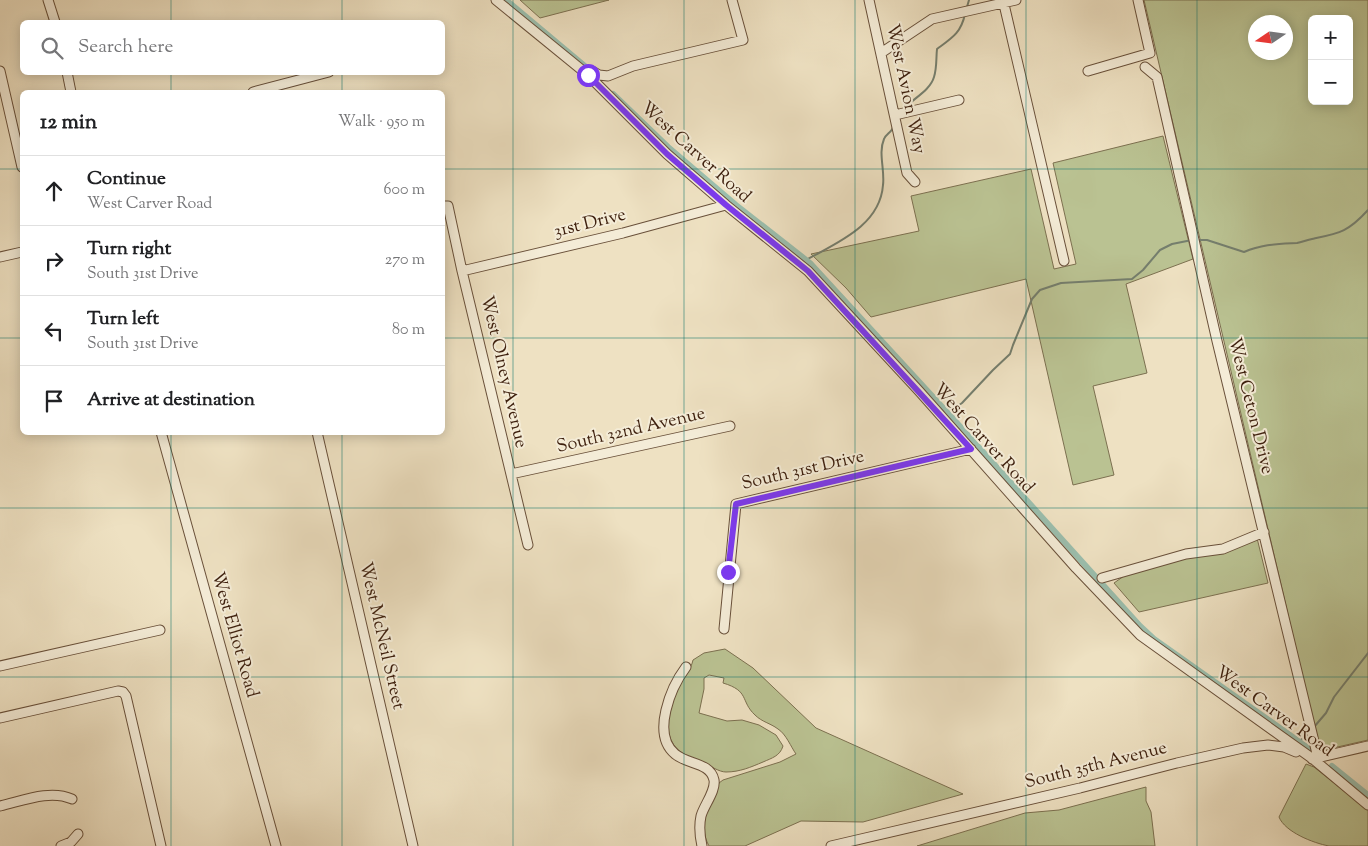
<!DOCTYPE html>
<meta charset="utf-8">
<style>
body{margin:0;font-family:"Sorts Mill Goudy",serif;background:#f2f2f2;color:#202124}
.controls{position:absolute;right:15px;top:15px;display:grid;overflow:hidden;border-radius:8px;box-shadow:0 2px 12px #0003}
.controls button{width:45px;height:45px;display:grid;place-items:center;padding:0;border:0;border-bottom:1px solid #e0e0e0;background:#fff;color:#202124;font:25px sans-serif}
.compass{position:absolute;left:1248px;top:15px;width:45px;height:45px;border-radius:50%;background:#fff;box-shadow:0 2px 12px #0003;rotate:257deg}
.stop{position:absolute;width:15px;height:15px;margin:-11px;border:4px solid #7c3aed;border-radius:50%;background:#fff}
.stop.end{background:#7c3aed;border-color:#fff;box-shadow:0 1px 5px #0008}
.list{margin:0;padding:0;list-style:none}
h2{display:flex;justify-content:space-between;align-items:center;height:65px;margin:0;padding:0 20px;font-size:21px}
h2 small{font-size:16px;font-weight:400;color:#757577}
.list li{display:grid;grid-template-columns:32px 1fr auto;gap:15px;align-items:center;box-sizing:border-box;height:70px;padding:0 20px;border-top:1px solid #e0e0e0}
.list b{display:block;font-size:19px;white-space:nowrap}
.list p{margin:0;font-size:16px;white-space:nowrap;color:#757577}
.list em{font-size:16px;font-style:normal;color:#757577}
.icon{flex:none;width:28px;height:28px;fill:none;stroke:currentColor;stroke-width:2;stroke-linecap:round;stroke-linejoin:round}
.map{position:relative;flex:none;width:1368px;height:846px;overflow:hidden}
.search{position:absolute;background:#fff;box-shadow:0 2px 12px #0003;left:20px;top:20px;width:425px;height:55px;display:flex;align-items:center;gap:12px;box-sizing:border-box;padding:0 18px;border-radius:8px;color:#757577;font-size:19px}
.panel{position:absolute;background:#fff;box-shadow:0 2px 12px #0003;left:20px;top:90px;width:425px;height:345px;border-radius:8px}
.map>svg:first-child{display:block}
.green{fill:#bac292;stroke:#7c7050;fill-rule:evenodd}
.lines{fill:none;stroke-linecap:round;stroke-linejoin:round}
.stream{stroke:#757e6d;stroke-width:2}
.canal{stroke:#9bbead;stroke-width:6}
.minor-casing{stroke:#69503a;stroke-width:11}
.minor{stroke:#f4ecd7;stroke-width:9}
.route{stroke:#7c3aed;stroke-width:6}
.grid{fill:none;stroke:#0f766e;stroke-width:1;stroke-opacity:0.55}
.labels{text-anchor:middle;dominant-baseline:central;stroke-width:4;stroke-linejoin:round;paint-order:stroke}
.street-label{font-size:18px;fill:#3d1f0d;stroke:#f4ecd7}
</style>
<div class="map">
<svg width="1368" height="846" viewBox="0 0 1368 846">
<rect width="100%" height="100%" fill="#eee1c2"/>
<filter id="stains"><feTurbulence type="fractalNoise" baseFrequency=".004" numOctaves="4"/><feColorMatrix values="0 0 0 0 .2 0 0 0 0 .09 0 0 0 0 .02 0 0 0 .5 -.17"/></filter>
<radialGradient id="worn" r=".72"><stop offset=".6" stop-color="#630" stop-opacity="0"/><stop offset="1" stop-color="#630" stop-opacity=".3"/></radialGradient>
<path class="green" d="M520,0H609L540,18Z
M1144,0H1368V740L1320,751ZM1312,19H1349V101H1312ZM1256,22H1286V52H1256Z
M1163,136L1193,259L1126,284L1147,373L1093,386L1114,475L1073,485L1026,279L871,317L846,288L811,254L919,231L911,196L1031,169L1054,269L1076,264L1053,163Z
M1257,538L1268,583L1139,612L1114,583L1124,576Z
M725,649L753,668L816,728L963,794L863,822L801,821L745,846H709C697,824 710,804 719,783L723,780L780,762L796,754C791,747 786,734 778,729C770,723 762,722 755,715C740,701 750,691 723,683L724,678L709,675L704,678V689L699,713L727,721L742,720L759,725L776,735L783,746C780,756 772,758 763,762C751,767 740,772 726,772C719,772 711,766 705,764C686,755 669,751 668,726C667,711 673,691 682,679C687,672 691,669 693,660L704,653Z
M1306,764L1314,767L1368,810V846C1356,846 1341,846 1329,846C1313,843 1285,832 1279,817Z
M1146,787V801L1151,812L1155,846H917L1025,813L1059,810Z"/>
<g class="lines">
<path class="stream" d="M967,7L969,0
M904,109C912,99 930,91 934,77C937,68 936,58 937,49C952,38 961,33 965,14
M1196,240H1207L1244,252C1262,244 1278,244 1297,243C1302,242 1307,240 1312,239C1340,233 1348,232 1368,210
M806,260C836,243 880,226 883,185C885,170 878,153 884,139C886,134 892,132 893,127
M944,409L948,407L955,408L962,403L993,370L1010,354L1013,345L1032,299L1040,290L1061,283L1132,279L1143,270L1160,250L1172,244L1192,240
M1314,727L1326,713L1334,697L1368,653
M1299,742L1308,732"/>
<path class="canal" d="M506,0L586,67
M613,94L668,147L736,205L810,263L956,422L1140,626L1154,639L1311,750
M1332,766L1368,795"/>
<defs>
<path id="minor" d="M48,0L55,22
M496,0L588,75L667,154L726,205L808,271L919,391L1076,568L1140,635L1313,759L1368,805
M869,0L907,173L915,182
M1003,0L1064,261
M881,53L932,19L1016,0
M1145,67L1157,77L1217,341L1318,758
M0,71L22,167
M592,71L599,75L608,76L633,66L743,40L732,0
M1088,71L1150,53L1138,0
M67,72L71,92
M253,92L329,72
M895,115L959,100
M442,206H448L462,271L528,545
M0,257L22,252
M462,271L623,233L726,205
M161,432L276,846
M317,432L413,846
M511,474L730,426
M1102,578L1186,554L1223,549L1264,532
M724,629L736,504L971,449
M0,666L160,630
M686,667C671,687 651,734 675,754C688,765 710,762 714,780C716,791 704,805 701,816C699,825 700,837 702,846
M0,718L118,691L123,692L126,696L161,846
M1312,759L1368,746
M0,806C22,801 50,789 72,799
M61,846L71,842L78,834
M831,846L1080,788L1177,763L1243,748L1268,745L1284,747L1296,752"/>
</defs>
<use href="#minor" class="minor-casing"/>
<use href="#minor" class="minor"/>
</g>
<g class="lines">
<path class="route" d="M588,75L667,154L726,205L808,271L971,449L736,504L728,572"/>
</g>
<path class="grid" d="M171,0V22M342,0V22M513,0V846M684,0V846M855,0V846M1026,0V846M1197,0V846M171,72V92M342,72V92M0,169H22M442,169H1368M0,338H22M442,338H1368M171,432V846M342,432V846M0,508H1368M0,677H1368"/>
<g class="labels">
<g class="street-label">
<text transform="translate(905 89) rotate(78)">West Avion Way</text>
<text transform="translate(695 153) rotate(42)">West Carver Road</text>
<text transform="translate(590 224) rotate(-14)">31st Drive</text>
<text transform="translate(503 372) rotate(77)">West Olney Avenue</text>
<text transform="translate(1250 406) rotate(76)">West Ceton Drive</text>
<text transform="translate(631 431) rotate(-13)">South 32nd Avenue</text>
<text transform="translate(983 439) rotate(48)">West Carver Road</text>
<text transform="translate(803 471) rotate(-13)">South 31st Drive</text>
<text transform="translate(234 635) rotate(74)">West Elliot Road</text>
<text transform="translate(381 636) rotate(77)">West McNeil Street</text>
<text transform="translate(1274 712) rotate(36)">West Carver Road</text>
<text transform="translate(1096 766) rotate(-14)">South 35th Avenue</text>
</g>
</g>
<rect width="100%" height="100%" filter="url(#stains)"/>
<rect width="100%" height="100%" fill="url(#worn)"/>
</svg>
<div class="controls">
<button>+</button>
<button>−</button>
</div>
<svg class="compass" viewBox="-18 -18 36 36"><path d="M0-13l5 13h-10z" fill="#e53935"/><path d="M0 13l5-13h-10z" fill="#757577"/></svg>
<div class="stop" style="left:588px;top:75px"></div>
<div class="stop end" style="left:728px;top:572px"></div>
<div class="search"><svg class="icon" aria-label="search" viewBox="0 0 24 24"><circle cx="10" cy="10" r="6"/><path d="M15 15l6 6"/></svg>Search here</div>
<section class="panel">
<h2>12 min<small>Walk · 950 m</small></h2>
<ul class="list">
<li><svg class="icon" aria-label="ahead" viewBox="0 0 24 24"><path d="M12 20V5M6 11l6-6 6 6"/></svg><div><b>Continue</b><p>West Carver Road</p></div><em>600 m</em></li>
<li><svg class="icon" aria-label="right" viewBox="0 0 24 24"><path d="M7 20v-9h11M14 6l5 5-5 5"/></svg><div><b>Turn right</b><p>South 31st Drive</p></div><em>270 m</em></li>
<li><svg class="icon" aria-label="left" viewBox="0 0 24 24"><path d="M17 20v-9H6M10 6l-5 5 5 5"/></svg><div><b>Turn left</b><p>South 31st Drive</p></div><em>80 m</em></li>
<li><svg class="icon" aria-label="arrive" viewBox="0 0 24 24"><path d="M6 21V4h12l-3 4 3 4H6"/></svg><div><b>Arrive at destination</b></div></li>
</ul>
</section>
</div>
